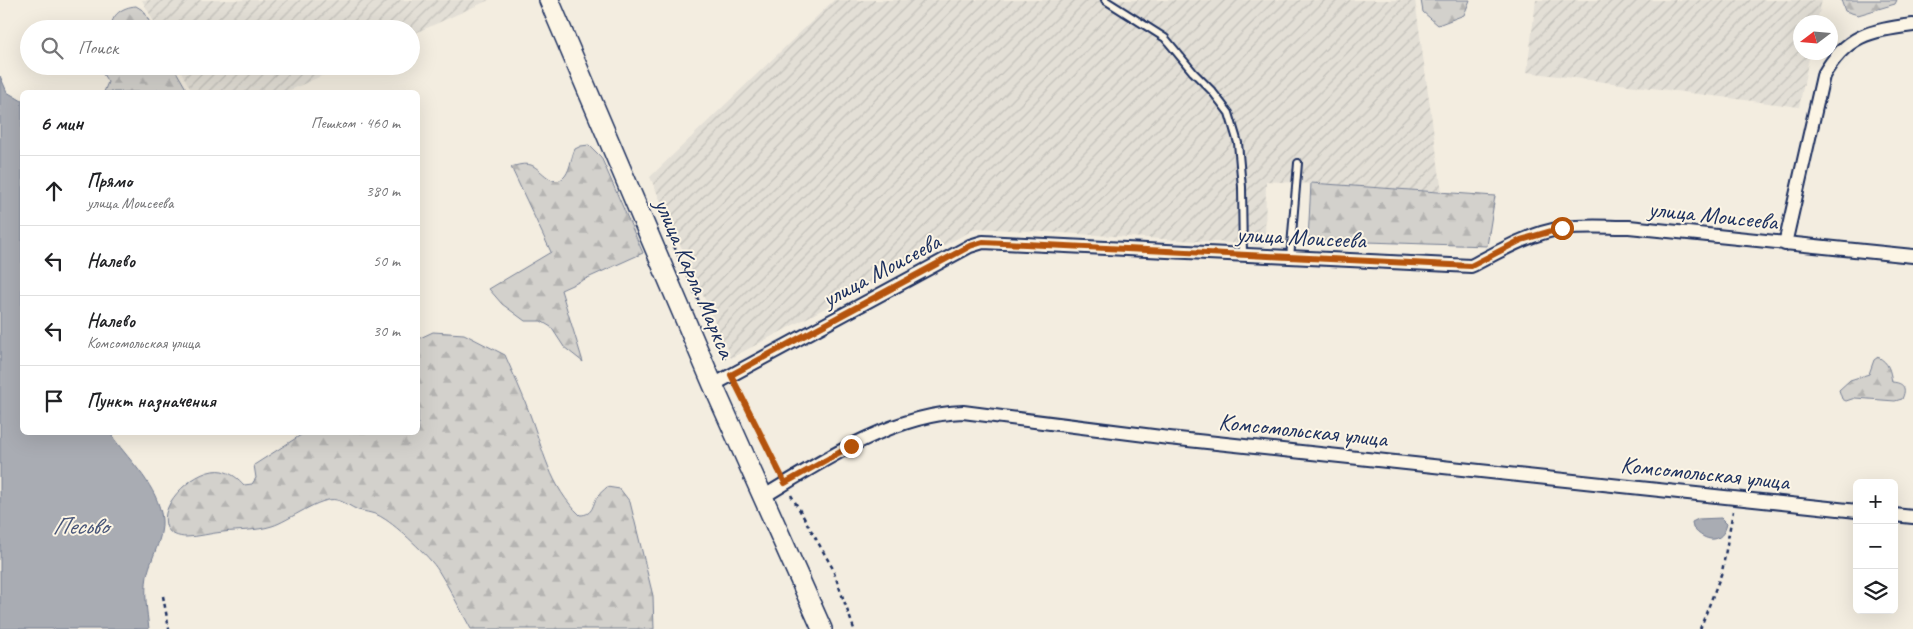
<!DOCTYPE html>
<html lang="ru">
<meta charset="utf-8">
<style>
body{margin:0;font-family:Caveat,sans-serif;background:#f6f6f6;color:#202124}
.controls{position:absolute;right:15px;bottom:15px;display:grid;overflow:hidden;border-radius:8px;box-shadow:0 5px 20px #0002}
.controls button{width:45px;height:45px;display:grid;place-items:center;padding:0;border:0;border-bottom:1px solid #e0e0e0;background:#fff;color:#202124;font:25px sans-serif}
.compass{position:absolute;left:1793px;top:15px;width:45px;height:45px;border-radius:50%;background:#fff;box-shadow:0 5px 20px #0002;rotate:254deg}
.stop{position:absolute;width:15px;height:15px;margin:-11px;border:4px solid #b45309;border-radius:50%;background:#fff}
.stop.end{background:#b45309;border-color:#fff;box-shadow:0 1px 5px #0008}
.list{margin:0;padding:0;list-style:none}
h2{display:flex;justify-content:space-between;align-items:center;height:65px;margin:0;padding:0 20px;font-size:21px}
h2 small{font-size:16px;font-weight:400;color:#757577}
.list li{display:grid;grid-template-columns:32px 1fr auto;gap:15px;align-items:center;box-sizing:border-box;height:70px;padding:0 20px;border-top:1px solid #e0e0e0}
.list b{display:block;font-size:19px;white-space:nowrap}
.list p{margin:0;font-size:16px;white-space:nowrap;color:#757577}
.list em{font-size:16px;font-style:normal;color:#757577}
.icon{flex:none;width:28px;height:28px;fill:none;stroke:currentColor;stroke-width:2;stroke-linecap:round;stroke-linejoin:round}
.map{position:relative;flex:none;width:1913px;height:629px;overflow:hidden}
.search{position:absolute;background:#fff;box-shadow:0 5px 20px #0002;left:20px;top:20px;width:400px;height:55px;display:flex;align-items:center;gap:12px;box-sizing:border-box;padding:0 18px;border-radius:28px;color:#757577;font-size:19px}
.panel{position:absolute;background:#fff;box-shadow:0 5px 20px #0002;left:20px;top:90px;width:400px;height:345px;border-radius:8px}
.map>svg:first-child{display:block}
.industrial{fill:url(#industrial-furrows)}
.forest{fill:url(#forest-firs);stroke:#778095}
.water{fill:#a9acb3;stroke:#707a91}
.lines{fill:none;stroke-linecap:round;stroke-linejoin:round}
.lane-casing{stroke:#1b2f5e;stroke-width:10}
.street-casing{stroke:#1b2f5e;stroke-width:16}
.secondary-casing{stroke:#1b2f5e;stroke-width:22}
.path{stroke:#1b2f5e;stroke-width:2.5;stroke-dasharray:4 4;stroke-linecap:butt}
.lane{stroke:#fcf5e5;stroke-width:6}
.street{stroke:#fcf5e5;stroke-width:12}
.secondary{stroke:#fcf5e5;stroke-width:19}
.route{stroke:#b45309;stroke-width:6}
.labels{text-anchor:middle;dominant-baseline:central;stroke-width:4;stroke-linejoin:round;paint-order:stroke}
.street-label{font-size:24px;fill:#1b2f5e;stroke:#fcf5e5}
.water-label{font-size:25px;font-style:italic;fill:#465478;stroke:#fcf5e5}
</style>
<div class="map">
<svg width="1913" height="629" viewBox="0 0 1913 629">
<defs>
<pattern id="industrial-furrows" width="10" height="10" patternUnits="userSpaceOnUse" patternTransform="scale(1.25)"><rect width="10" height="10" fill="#e3dfd6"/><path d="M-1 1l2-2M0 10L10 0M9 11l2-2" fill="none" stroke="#c2c0ba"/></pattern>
<pattern id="forest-firs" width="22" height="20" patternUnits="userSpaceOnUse" patternTransform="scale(1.25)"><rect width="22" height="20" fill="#d3d1cc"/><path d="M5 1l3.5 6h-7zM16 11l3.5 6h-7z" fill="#b5b4b2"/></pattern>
</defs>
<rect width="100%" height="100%" fill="#f3ede0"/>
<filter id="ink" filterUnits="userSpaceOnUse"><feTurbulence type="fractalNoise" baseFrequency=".02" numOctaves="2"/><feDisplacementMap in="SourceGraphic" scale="10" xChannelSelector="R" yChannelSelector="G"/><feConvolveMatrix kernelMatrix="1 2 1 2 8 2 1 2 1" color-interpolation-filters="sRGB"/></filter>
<g filter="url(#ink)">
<path class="industrial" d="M142,0H489L411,35V29H158Z
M834,0H1415L1442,192L1266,181L1265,245L977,228L731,358L650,177Z
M1536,0H1822L1817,22H1800V52L1810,53L1799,107L1527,72Z
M178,66H343L286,92H192Z"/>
<path class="forest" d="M1421,0H1470L1464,15L1438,25L1423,12Z
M1841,0H1897L1895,4L1858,15L1845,11Z
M136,6L144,11L153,29H111C111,15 122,7 136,6Z
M98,66H173L188,92H104L108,82Z
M589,145L601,157L643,253L561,290L583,362L564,347L551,327L541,321H525L502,304L489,289L551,252L511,167C518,165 524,163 531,165C542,169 553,190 565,176C571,168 571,157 575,149L581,146Z
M1311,183L1495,196L1487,246L1308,240Z
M433,332L464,334L505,355C513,374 522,392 529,412C543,449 550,487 580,515C594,515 592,504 598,496C600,493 604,490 607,487L620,489L630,502L653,596L654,629H471C460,609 450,589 438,570C430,557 397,526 383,518C376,513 366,512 358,510C351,507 345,502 337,500C320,496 289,521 272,526C256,531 240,530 223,532C211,533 198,537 186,537C179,537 170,534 167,528C156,503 199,466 222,471C231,473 238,478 244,485L252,484L256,478L254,465L304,433L418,432V339Z
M1878,357C1889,363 1890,370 1892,382C1904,383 1907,388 1902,399L1895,401L1855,398L1846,401L1842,399L1839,390L1850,380L1869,374L1874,360Z"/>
<path class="water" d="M0,76L7,92L22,101V432L110,433C127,459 154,481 161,513C166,535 152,554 147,576C144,594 147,611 149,629H0Z
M1721,518L1727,524C1722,545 1705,542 1693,528L1692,522L1698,519Z"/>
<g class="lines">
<defs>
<path id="lane" d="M1105,0L1165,38L1193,72L1212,91L1229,113L1238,143L1242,187L1243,256
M1290,258L1298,163"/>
<path id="street" d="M1785,244L1823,76C1846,35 1869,31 1913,25
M713,385L970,246L983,242L1471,266C1500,251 1530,233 1563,228C1585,225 1607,227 1629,227L1913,256
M763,497C822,461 893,414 963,412L1169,438L1857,511
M1894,515L1913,517"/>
<path id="secondary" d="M549,0L713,385L822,629"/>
</defs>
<use href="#lane" class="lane-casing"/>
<use href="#street" class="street-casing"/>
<use href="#secondary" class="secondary-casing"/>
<path class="path" d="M674,246L726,362
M738,388L779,473
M791,495L832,567L854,629
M163,596L169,629
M1700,629L1722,572L1733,511"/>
<use href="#lane" class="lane"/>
<use href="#street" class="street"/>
<use href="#secondary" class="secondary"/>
</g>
</g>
<g class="lines" filter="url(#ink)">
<path class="route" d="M851,446L785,483L731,375L970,246L983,242L1471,266L1521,240L1562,228"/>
</g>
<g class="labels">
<g class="street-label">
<text transform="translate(1713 215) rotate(6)">улица Моисеева</text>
<text transform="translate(1301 237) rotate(3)">улица Моисеева</text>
<text transform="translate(881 270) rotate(-28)">улица Моисеева</text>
<text transform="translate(695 278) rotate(67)">улица Карла Маркса</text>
<text transform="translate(1303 430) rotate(6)">Комсомольская улица</text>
<text transform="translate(1705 473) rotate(6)">Комсомольская улица</text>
</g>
<g class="water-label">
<text x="80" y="526">Песьво</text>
</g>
</g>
</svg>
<div class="controls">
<button>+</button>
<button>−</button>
<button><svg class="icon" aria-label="layers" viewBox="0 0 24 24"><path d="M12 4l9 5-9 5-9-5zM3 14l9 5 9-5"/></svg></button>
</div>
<svg class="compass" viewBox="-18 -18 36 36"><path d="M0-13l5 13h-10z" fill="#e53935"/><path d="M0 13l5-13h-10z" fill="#757577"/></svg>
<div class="stop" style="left:1562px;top:228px"></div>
<div class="stop end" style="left:851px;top:446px"></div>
<div class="search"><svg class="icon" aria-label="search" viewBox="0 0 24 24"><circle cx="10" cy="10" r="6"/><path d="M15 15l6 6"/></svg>Поиск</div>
<section class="panel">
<h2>6 мин<small>Пешком · 460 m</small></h2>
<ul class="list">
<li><svg class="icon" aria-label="ahead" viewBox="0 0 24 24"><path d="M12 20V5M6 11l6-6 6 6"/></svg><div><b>Прямо</b><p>улица Моисеева</p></div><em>380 m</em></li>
<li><svg class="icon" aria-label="left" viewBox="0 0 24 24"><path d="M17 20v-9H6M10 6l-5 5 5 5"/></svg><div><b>Налево</b></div><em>50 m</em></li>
<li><svg class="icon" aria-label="left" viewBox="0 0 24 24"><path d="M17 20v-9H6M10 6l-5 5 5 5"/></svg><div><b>Налево</b><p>Комсомольская улица</p></div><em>30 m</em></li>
<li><svg class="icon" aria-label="arrive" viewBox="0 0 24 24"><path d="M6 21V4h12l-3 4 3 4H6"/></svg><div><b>Пункт назначения</b></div></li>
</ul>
</section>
</div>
